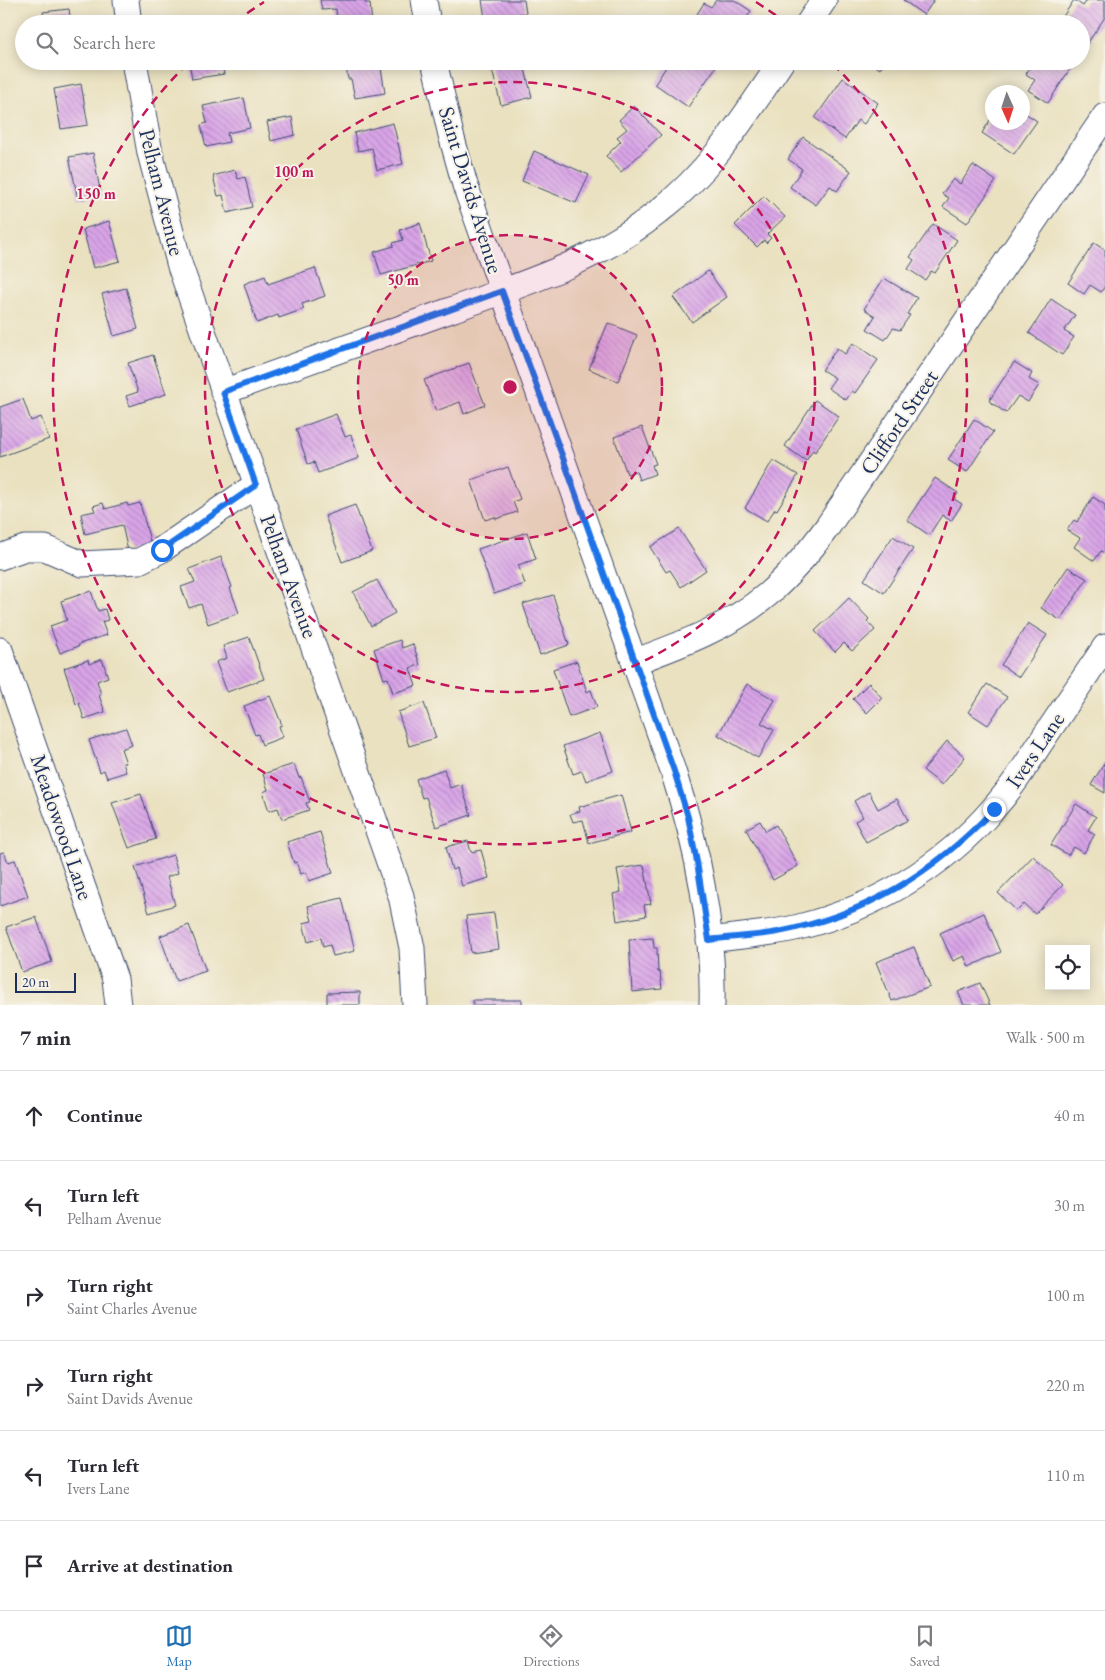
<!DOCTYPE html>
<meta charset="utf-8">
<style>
body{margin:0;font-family:"EB Garamond",serif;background:#f7f7f7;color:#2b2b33}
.controls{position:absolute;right:15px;bottom:15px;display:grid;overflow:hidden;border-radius:0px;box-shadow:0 2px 12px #0003}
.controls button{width:45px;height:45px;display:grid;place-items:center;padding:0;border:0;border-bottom:1px solid #e1e1e2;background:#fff;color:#2b2b33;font:25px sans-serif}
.compass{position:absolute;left:985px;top:85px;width:45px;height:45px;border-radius:50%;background:#fff;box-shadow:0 2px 12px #0003;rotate:177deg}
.scale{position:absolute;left:15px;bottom:12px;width:61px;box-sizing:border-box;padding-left:5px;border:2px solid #1b2f5e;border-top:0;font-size:14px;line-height:18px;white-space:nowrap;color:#1b2f5e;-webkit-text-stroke:4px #f7f3e8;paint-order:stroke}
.stop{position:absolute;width:15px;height:15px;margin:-11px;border:4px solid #1a73e8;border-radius:50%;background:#fff}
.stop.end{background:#1a73e8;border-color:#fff;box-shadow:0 1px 5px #0008}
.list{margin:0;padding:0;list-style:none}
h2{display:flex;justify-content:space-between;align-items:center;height:65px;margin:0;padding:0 20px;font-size:21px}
h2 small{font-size:16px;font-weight:400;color:#7c7c81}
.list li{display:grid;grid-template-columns:32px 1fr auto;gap:15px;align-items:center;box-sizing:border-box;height:90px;padding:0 20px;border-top:1px solid #e1e1e2}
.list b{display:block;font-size:19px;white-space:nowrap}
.list p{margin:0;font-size:16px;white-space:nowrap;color:#7c7c81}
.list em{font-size:16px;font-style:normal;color:#7c7c81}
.icon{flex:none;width:28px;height:28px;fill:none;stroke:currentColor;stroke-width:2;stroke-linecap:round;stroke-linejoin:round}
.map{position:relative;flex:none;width:1105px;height:1005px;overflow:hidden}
.search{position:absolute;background:#fff;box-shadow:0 2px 12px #0003;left:15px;right:15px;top:15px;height:55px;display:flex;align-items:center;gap:12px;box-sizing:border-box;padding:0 18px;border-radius:28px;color:#7c7c81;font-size:19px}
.sheet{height:605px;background:#fff}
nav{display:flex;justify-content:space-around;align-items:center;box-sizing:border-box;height:70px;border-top:1px solid #e1e1e2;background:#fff;font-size:14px;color:#7c7c81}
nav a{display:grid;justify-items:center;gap:2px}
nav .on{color:#1f6fb2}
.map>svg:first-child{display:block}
.building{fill:url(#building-back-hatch)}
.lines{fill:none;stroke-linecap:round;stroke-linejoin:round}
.minor-casing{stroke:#3a4a6d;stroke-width:27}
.minor{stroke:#fff;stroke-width:25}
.route{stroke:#1a73e8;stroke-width:6}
.ring{fill:none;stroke:#c2185b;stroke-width:2.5;stroke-dasharray:9 6}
.labels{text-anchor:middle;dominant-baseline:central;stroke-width:4;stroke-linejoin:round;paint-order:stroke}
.street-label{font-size:22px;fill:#1b2f5e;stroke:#f7f3e8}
.centre{fill:#c2185b;stroke:#f7f3e8;stroke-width:2.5}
.ring-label{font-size:15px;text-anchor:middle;font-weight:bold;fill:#c2185b;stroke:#f7f3e8;stroke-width:4;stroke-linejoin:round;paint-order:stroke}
</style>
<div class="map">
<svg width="1105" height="1005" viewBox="0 0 1105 1005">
<defs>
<pattern id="building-back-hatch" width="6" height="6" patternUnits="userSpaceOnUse" patternTransform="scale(1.25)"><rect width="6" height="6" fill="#daa5e8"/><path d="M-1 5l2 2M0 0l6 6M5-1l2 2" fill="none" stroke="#b087bf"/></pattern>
</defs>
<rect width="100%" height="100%" fill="#f7f3e8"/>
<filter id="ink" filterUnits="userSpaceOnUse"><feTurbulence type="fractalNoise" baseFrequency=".02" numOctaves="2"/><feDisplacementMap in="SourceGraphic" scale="10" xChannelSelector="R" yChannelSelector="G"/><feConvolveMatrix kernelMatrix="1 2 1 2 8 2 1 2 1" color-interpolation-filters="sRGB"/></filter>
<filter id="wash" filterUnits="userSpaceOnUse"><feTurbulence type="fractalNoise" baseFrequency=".0096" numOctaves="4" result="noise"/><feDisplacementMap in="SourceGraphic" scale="20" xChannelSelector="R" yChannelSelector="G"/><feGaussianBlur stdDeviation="1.12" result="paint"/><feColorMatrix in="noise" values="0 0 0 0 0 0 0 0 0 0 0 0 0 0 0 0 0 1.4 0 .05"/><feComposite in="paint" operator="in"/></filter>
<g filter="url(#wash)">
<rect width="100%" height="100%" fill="#eae1c0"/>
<g id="blocks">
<path class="building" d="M320,0H365V3H370L372,24H337L336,9L322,10Z
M482,0H524L526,13L515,15L516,24H486Z
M716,0H734L751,11L743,24H695L692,22L704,3L711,7Z
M903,0H934L924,15Z
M1074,0L1083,6L1087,0H1105V17L1087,44L1081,40V24H1058Z
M69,9L71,24H45L43,12Z
M882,18L890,24H878Z
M189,61H222L224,74L192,79Z
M348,61H380L385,93L355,98L351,79H348L346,68H349Z
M499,61H523L532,97L501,105L491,66L499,64Z
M670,61H708L716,67L688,107L655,84Z
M868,61H885L880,69Z
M1034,61H1075L1048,103L1028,90L1035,80L1026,74Z
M843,78L878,103L864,124L858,120L845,139L815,118Z
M81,84L88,125L61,129L54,89Z
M244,98L250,128L227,133L229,142L206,147L201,125L207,123L203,106Z
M634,106L661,135L621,172L606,156L621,141L617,137L627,129L619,120Z
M1022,111L1037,121L1014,154L982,133L992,117V122H1022Z
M292,117L295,135L271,141L267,122Z
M393,123L403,164L377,170L372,148L358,151L354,133Z
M803,137L851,171L837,191L830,186L816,205L790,187L802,169L788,159Z
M534,151L589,175L576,203L522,181Z
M93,153L101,195L78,199L69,157Z
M973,165L996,181L967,223L943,207L949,198L942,194L953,179L960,184Z
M235,170L238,179L245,177L252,207L227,213L223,195L218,196L213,176Z
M764,196L785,217L767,234L771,238L766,243L764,240L757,247L735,225Z
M109,221L120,261L93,268L83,229Z
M420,223L431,261L381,275L374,252L394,246L393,243L403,240L400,230Z
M933,224L957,240L935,273L931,271L925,280L908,269L914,260L910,257Z
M1094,243L1105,250V286L1101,292L1090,285L1084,294L1068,283Z
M315,268L325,296L302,304L304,309L279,318L278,315L257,323L244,284L265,276L268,284Z
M708,271L727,297L692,322L673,297Z
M884,278L917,298L907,314L910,315L900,330L893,328L885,340L867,329L875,316L864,309Z
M126,288L138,329L114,336L102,294Z
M1051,299L1075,315L1064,331L1074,337L1062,355L1029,333Z
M608,323L637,335L618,381L589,369Z
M853,343L878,360L855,393L852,391L846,400L828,388L835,378L822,370L837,348L845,354Z
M153,355L166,394L130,406L126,396L138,392L128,363Z
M1014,362L1032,373L1029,379L1039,385L1028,402L1018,396L1006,413L989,401Z
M469,363L485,405L464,414L460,402L436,411L424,380Z
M23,399L31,421L41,417L49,439L0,457V407Z
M815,400L839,416L815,452L813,450L806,461L785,446Z
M336,414L345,437L351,435L359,458L318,473L314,462L308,464L296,429Z
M974,419L993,432L967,472L948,460Z
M642,427L656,464L652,465L655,474L639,480L636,471L627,474L614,437Z
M773,460L798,475L777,510L775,509L767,521L745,508Z
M508,467L520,499L513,502L517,512L496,519L495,517L485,520L471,480Z
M935,478L958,493L954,499L962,504L951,521L942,515L929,535L907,520Z
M1093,497L1105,505V552L1104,553L1101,551L1094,561L1074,547L1080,538L1067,530L1074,520L1077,522Z
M103,503L105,509L127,503L128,506L140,503L151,545L128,551L122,525L85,534L81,514L95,511L93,506Z
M355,505L372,551L342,562L325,516Z
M679,529L706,570L681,587L670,570L666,572L650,547Z
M527,532L536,559L518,565L525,584L494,594L478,549Z
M893,536L913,549L884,593L864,580Z
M221,557L232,587L230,588L239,613L208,624L201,604L189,608L181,587L195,582L189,569Z
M1068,567L1087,579L1060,620L1041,608Z
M377,580L395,613L371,626L353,592Z
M91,591L98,611L105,609L108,620L102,622L107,635L79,644V646L60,653L50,626L67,620L61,601Z
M553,595L569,645L540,655L523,604Z
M849,598L869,619L867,621L875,630L852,651L844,643L835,652L815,631Z
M1028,623L1047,635L1019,677L1001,665Z
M249,637L264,679L227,692L216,662L227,658L223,646Z
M400,640L402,648L413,644L420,665L410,668L416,686L393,693L388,678L384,679L374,649Z
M102,659L108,677L97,681L101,694L99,695L105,712L84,719L79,703L76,704L64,668L88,660L89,664Z
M577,661L587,692L591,690L597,707L569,717L553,669Z
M869,683L882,698L867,713L853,699Z
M747,684L775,700L761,723L774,730L758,758L718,735Z
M987,684L1007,697L988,725L968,712Z
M270,696L282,725L279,726L283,737L262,745L258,734L255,735L244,706Z
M424,703L436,738L409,746L398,712Z
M126,728L132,745L121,749L126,763H123L126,772L107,778L104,770L100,772L89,740Z
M600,733L613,771L586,781L582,771L573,774L563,746Z
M947,741L965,757L942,785L923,770Z
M1105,762V793L1091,785Z
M294,764L299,778L301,777L310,802L306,803L309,810L282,819L278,808L269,811L263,792L268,790L263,774Z
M444,769L450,788L461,784L471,815L436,827L426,797L422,798L416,779Z
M869,792L878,809L897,799L908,820L866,842L855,821L863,817L854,801Z
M141,794L156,839L129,848L112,803Z
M621,795L631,832L589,843L583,820L573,822L570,814L580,811L579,807Z
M1076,804L1096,817L1088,830L1095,834L1084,853L1074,847L1068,855L1051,845Z
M760,821L766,831L776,825L798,866L773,880L746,829Z
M320,832L333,873L309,881L306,872L301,874L297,862L294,863L287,842Z
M468,841L471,852L481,850L489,878L462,886L457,868L452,870L446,847Z
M4,852L8,862L15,860L28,896L0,906V853Z
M173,855L178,873L167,877L175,905L149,913L135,867Z
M1033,856L1063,885L1035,914L1024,904L1017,911L998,893Z
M644,865L651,904L644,905L646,916L617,921L613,894L621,892L617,869Z
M342,898L355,951L333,956L330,945L323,947L321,938L308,942L303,923L312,921L308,906Z
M494,913L499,949L471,953L466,916Z
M984,913L1001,952L969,967L964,956L953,961L940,933Z
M36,917L52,962L22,972L6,927Z
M189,925L206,971L176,981L160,936Z
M653,938L654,948H657L658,972H660L662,989L632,992L629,940Z
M914,947L930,987L892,1001L876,962Z
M980,983L990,1005H964L958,992Z
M360,992V1005H327V993Z
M473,1000H522V1005H473Z"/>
</g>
</g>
<g filter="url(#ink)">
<use href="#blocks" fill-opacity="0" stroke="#3a4a6d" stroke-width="1"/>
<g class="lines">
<defs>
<path id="minor" d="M126,0L129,24
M424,0L428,24
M808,24L824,0
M134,61L150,153L180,266L401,896L412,948L415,1005
M434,61L451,135L465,185L673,771C697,845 714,927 712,1005
M223,392C299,364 375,337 451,310C522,284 598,261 658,212C712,170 744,117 782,61
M0,557L25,548H45L82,564L139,561L161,550L256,485
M0,650L115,979L118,1005
M634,662C680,645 729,627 767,595C790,575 810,551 828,526L1105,116
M709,940C739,936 770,934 799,927C874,908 942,868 993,809C1011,789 1025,767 1039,745C1061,712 1083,680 1105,647"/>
</defs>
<use href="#minor" class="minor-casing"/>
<use href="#minor" class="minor"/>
</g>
</g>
<g class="lines" filter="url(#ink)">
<path class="route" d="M162,550L256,485L223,392L502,291L563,458L674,771L688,817L697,862L709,940C732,937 755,936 778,932C865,915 934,873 994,809"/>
</g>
<circle cx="510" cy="387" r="152" fill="#c2185b" fill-opacity=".12"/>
<g class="ring">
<circle cx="510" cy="387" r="152"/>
<circle cx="510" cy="387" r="305"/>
<path d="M235 22A457 457 0 0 1 264 2M756 2A457 457 0 0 1 785 22M833 64A457 457 0 1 1 187 64"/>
</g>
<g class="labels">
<g class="street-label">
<text transform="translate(471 190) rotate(73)">Saint Davids Avenue</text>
<text transform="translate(162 192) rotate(76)">Pelham Avenue</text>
<text transform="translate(899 422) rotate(-56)">Clifford Street</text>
<text transform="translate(289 576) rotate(70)">Pelham Avenue</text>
<text transform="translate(1035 750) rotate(-56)">Ivers Lane</text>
<text transform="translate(62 827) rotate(71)">Meadowood Lane</text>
</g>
</g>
<circle cx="510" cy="387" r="8" class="centre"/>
<g class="ring-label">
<text x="294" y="177">100 m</text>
<text x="96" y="199">150 m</text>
<text x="403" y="285">50 m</text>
</g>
</svg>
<div class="controls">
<button><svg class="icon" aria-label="locate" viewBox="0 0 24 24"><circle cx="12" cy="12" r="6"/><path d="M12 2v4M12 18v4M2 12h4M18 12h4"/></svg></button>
</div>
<svg class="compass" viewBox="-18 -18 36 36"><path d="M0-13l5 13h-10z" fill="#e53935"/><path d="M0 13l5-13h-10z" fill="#7c7c81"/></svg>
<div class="scale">20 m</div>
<div class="stop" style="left:162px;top:550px"></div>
<div class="stop end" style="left:994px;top:809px"></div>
<div class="search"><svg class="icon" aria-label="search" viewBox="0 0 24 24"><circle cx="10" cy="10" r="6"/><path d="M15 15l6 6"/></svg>Search here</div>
</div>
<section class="sheet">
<h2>7 min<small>Walk · 500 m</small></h2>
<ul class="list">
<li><svg class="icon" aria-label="ahead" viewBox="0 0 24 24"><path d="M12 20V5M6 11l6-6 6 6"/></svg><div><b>Continue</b></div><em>40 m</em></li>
<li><svg class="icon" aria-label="left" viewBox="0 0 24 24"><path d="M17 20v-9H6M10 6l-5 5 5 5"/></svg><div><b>Turn left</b><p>Pelham Avenue</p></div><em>30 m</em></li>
<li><svg class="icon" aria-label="right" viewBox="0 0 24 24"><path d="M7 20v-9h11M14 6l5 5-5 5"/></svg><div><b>Turn right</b><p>Saint Charles Avenue</p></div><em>100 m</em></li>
<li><svg class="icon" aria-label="right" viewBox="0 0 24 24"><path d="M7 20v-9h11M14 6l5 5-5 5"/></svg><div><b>Turn right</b><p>Saint Davids Avenue</p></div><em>220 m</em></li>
<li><svg class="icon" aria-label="left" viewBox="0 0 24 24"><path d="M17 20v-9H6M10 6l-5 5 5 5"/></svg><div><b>Turn left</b><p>Ivers Lane</p></div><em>110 m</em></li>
<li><svg class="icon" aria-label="arrive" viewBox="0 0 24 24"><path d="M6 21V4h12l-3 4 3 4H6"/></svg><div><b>Arrive at destination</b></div></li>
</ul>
</section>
<nav>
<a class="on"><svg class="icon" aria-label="map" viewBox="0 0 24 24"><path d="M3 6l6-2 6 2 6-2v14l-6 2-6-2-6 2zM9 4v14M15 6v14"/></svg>Map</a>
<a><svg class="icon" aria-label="directions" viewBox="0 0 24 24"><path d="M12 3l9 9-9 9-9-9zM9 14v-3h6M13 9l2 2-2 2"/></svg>Directions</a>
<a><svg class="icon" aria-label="saved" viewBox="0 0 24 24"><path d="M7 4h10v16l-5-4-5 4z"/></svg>Saved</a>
</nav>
